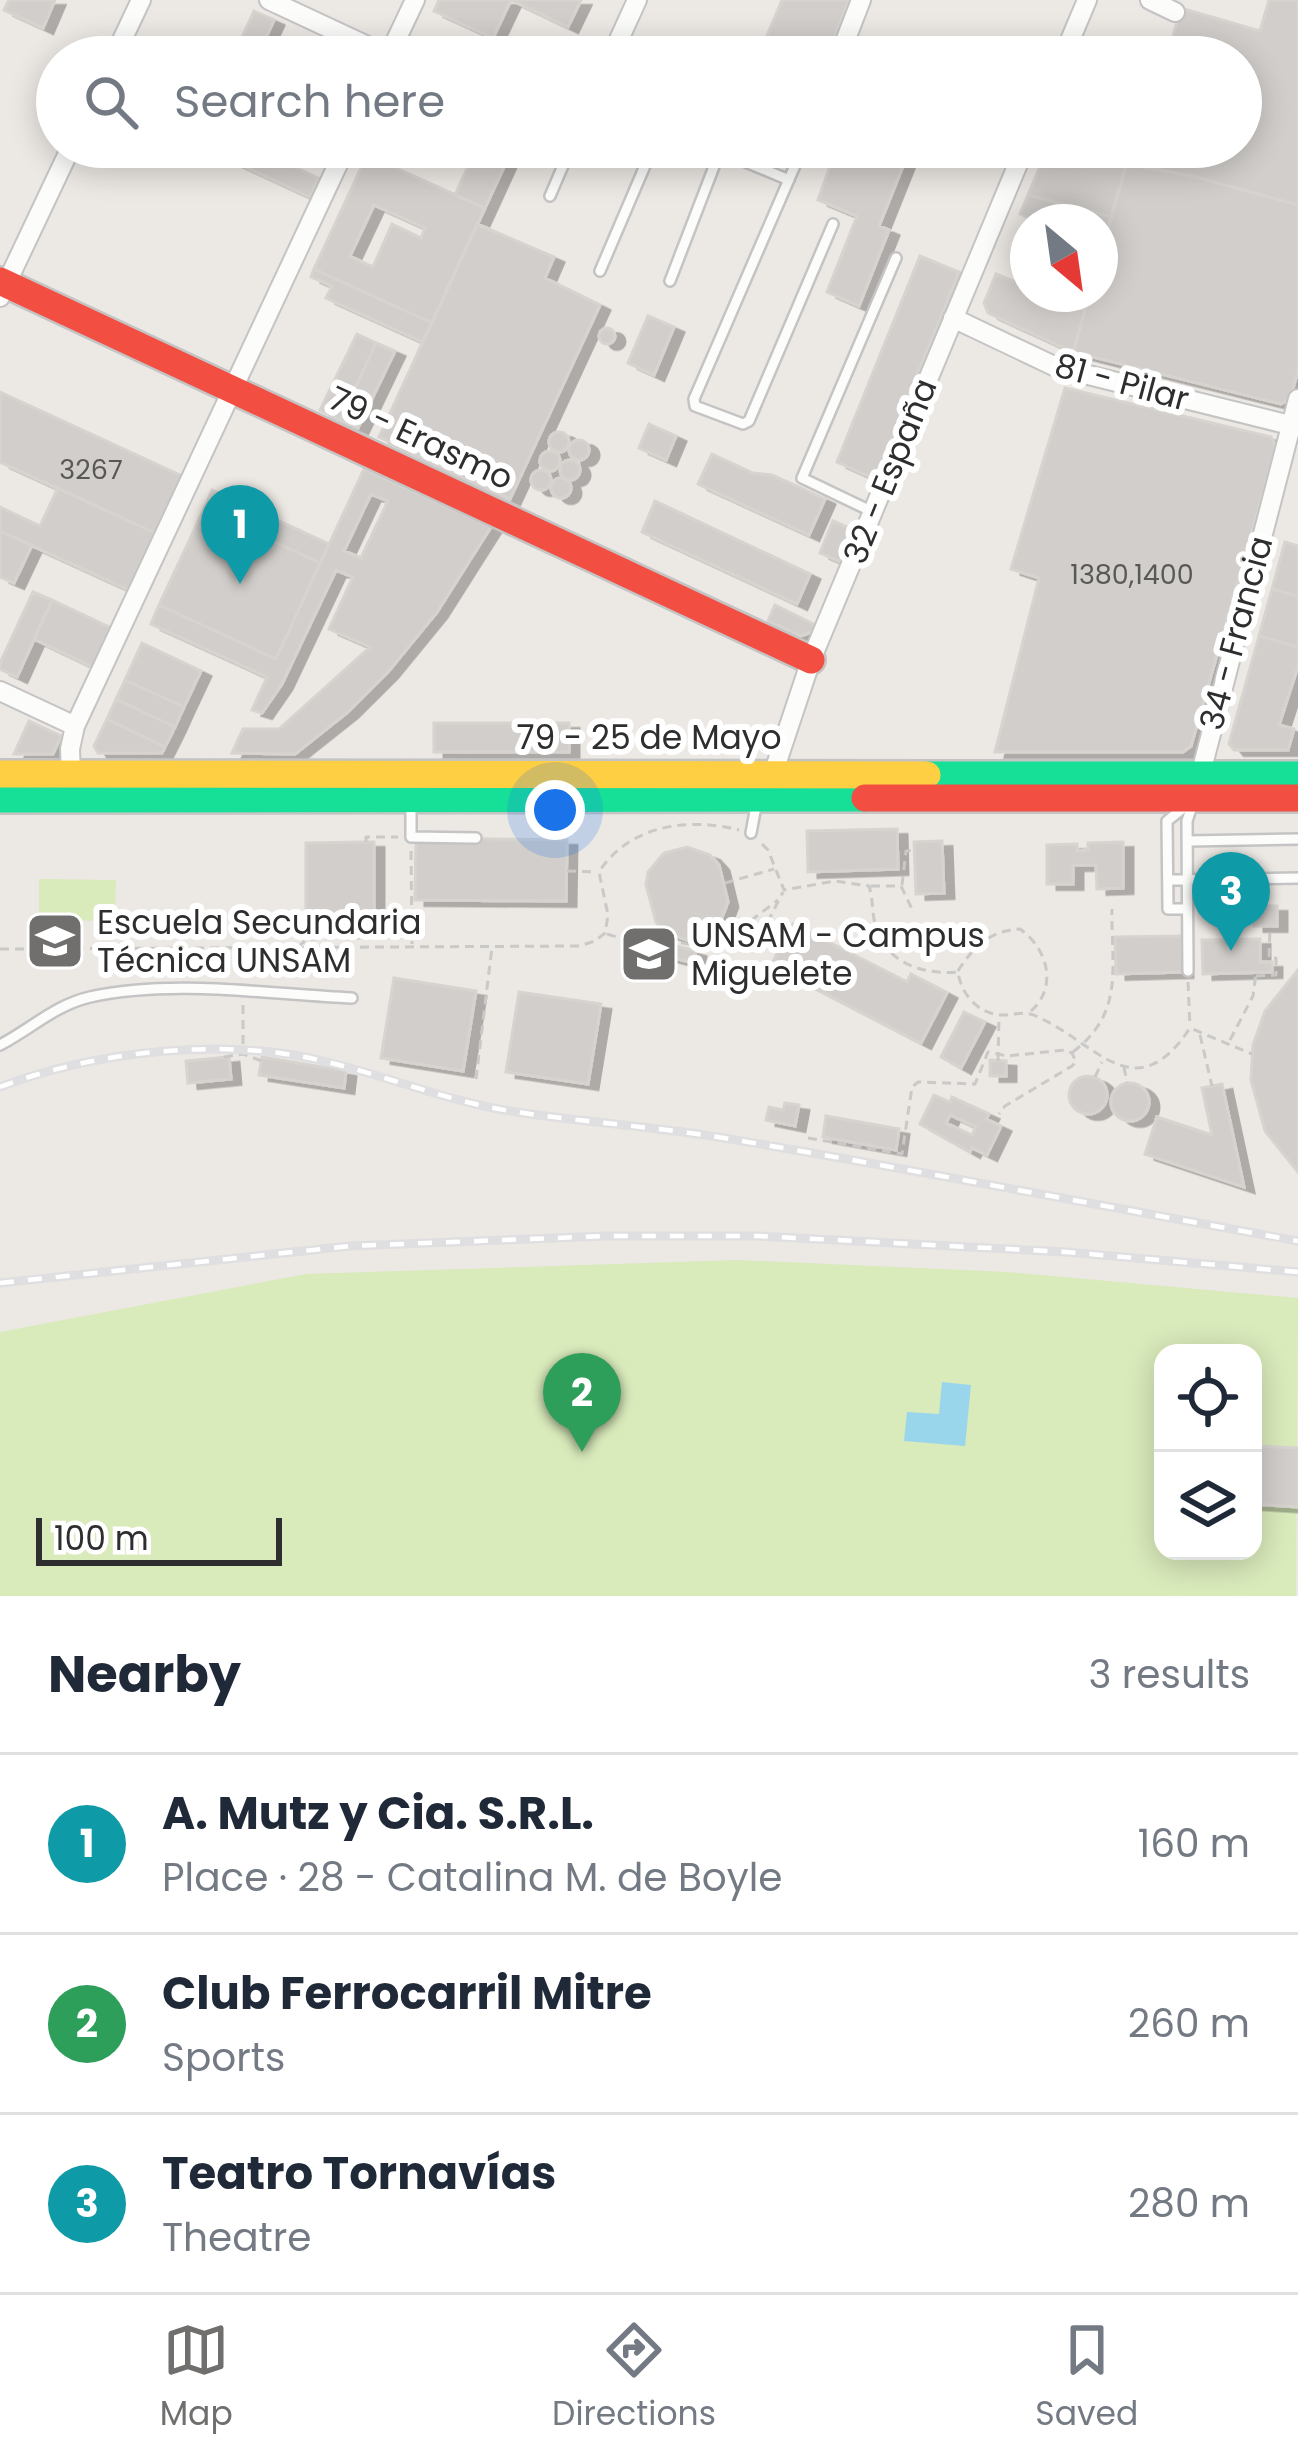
<!DOCTYPE html>
<meta charset="utf-8">
<style>
body{margin:0;font-family:Poppins,sans-serif;background:#f2f2f3;color:#1f2937}
.controls{position:absolute;right:36px;bottom:36px;display:grid;overflow:hidden;border-radius:24px;box-shadow:0 6px 30px #0003}
.controls button{width:108px;height:108px;display:grid;place-items:center;padding:0;border:0;border-bottom:3px solid #e0e1e3;background:#fff;color:#1f2937;font:60px sans-serif}
.compass{position:absolute;left:1010px;top:204px;width:108px;height:108px;border-radius:50%;background:#fff;box-shadow:0 6px 30px #0003;rotate:151deg}
.scale{position:absolute;left:36px;bottom:30px;width:246px;box-sizing:border-box;padding-left:12px;border:6px solid #2e2e2e;border-top:0;font-size:33px;line-height:42px;white-space:nowrap;color:#2e2e2e;-webkit-text-stroke:9px #fff;paint-order:stroke}
.you{position:absolute;left:555px;top:810px;width:42px;height:42px;margin:-30px;border:9px solid #fff;border-radius:50%;background:#1a73e8;box-shadow:0 0 0 18px #1a73e833}
.badge{display:grid;place-items:center;width:78px;height:78px;border-radius:50%;background:#706f6e;color:#fff;font-size:39px;font-weight:700}
.pin{position:absolute;translate:-50% -99px;filter:drop-shadow(0 3px 6px #0008)}
.pin::after{content:'';position:absolute;top:63px;width:42px;height:36px;background:inherit;clip-path:polygon(0 0,100% 0,50% 100%)}
.list{margin:0;padding:0;list-style:none}
h2{display:flex;justify-content:space-between;align-items:center;height:156px;margin:0;padding:0 48px;font-size:51px}
h2 small{font-size:39px;font-weight:400;color:#747a83}
.list li{display:grid;grid-template-columns:78px 1fr auto;gap:36px;align-items:center;box-sizing:border-box;height:180px;padding:0 48px;border-top:3px solid #e0e1e3}
.list b{display:block;font-size:45px;white-space:nowrap}
.list p{margin:0;font-size:39px;white-space:nowrap;color:#747a83}
.list em{font-size:39px;font-style:normal;color:#747a83}
.icon{flex:none;width:66px;height:66px;fill:none;stroke:currentColor;stroke-width:2;stroke-linecap:round;stroke-linejoin:round}
.map{position:relative;flex:none;width:1298px;height:1596px;overflow:hidden}
.search{position:absolute;background:#fff;box-shadow:0 6px 30px #0003;left:36px;right:36px;top:36px;height:132px;display:flex;align-items:center;gap:30px;box-sizing:border-box;padding:0 42px;border-radius:66px;color:#747a83;font-size:45px}
.sheet{height:696px;background:#fff}
nav{display:flex;justify-content:space-around;align-items:center;box-sizing:border-box;height:168px;border-top:3px solid #e0e1e3;background:#fff;font-size:33px;color:#747a83}
nav a{display:grid;justify-items:center;gap:6px}
nav .on{color:#706f6e}
.map>svg:first-child{display:block}
.pitch{fill:#d9eabb;fill-rule:evenodd}
.water{fill:#99d6ec}
.building{fill:#d1cecb;stroke:#d7d4d0;stroke-width:3;fill-rule:evenodd;filter:url(#shadow)}
.lines{fill:none;stroke-linecap:round;stroke-linejoin:round}
.lane-casing{stroke:#c5c4c5;stroke-width:14}
.street-casing{stroke:#c5c4c5;stroke-width:22}
.fast-casing{stroke:#c5c4c5;stroke-width:32}
.slow-casing{stroke:#c5c4c5;stroke-width:32}
.jam-casing{stroke:#c5c4c5;stroke-width:32}
.path{stroke:#c9c9c8;stroke-width:3;stroke-dasharray:9 6;stroke-linecap:butt}
.lane{stroke:#fcfcfb;stroke-width:9}
.street{stroke:#fcfcfb;stroke-width:18}
.fast{stroke:#16e098;stroke-width:27}
.slow{stroke:#ffcf43;stroke-width:27}
.jam{stroke:#f24e42;stroke-width:27}
.rail-casing{stroke:#dfdfe1;stroke-width:9}
.rail{stroke:#fff;stroke-width:4.5;stroke-dasharray:14;stroke-linecap:butt}
.labels{text-anchor:middle;dominant-baseline:central;stroke-width:12;stroke-linejoin:round;paint-order:stroke}
.number-label{font-size:27px;fill:#585857}
.street-label{font-size:33px;fill:#2e2e2e;stroke:#fff}
.poi-label{font-size:33px;fill:#2e2e2e;stroke:#fff;text-anchor:start}
</style>
<div class="map">
<svg width="1298" height="1596" viewBox="0 0 1298 1596">
<defs>
<filter id="shadow"><feDropShadow dx="10" dy="5.5" stdDeviation="0" flood-color="#0004"/></filter>
</defs>
<rect width="100%" height="100%" fill="#ece8e4"/>
<path class="pitch" d="M39,879L116,880L115,921L39,920Z
M738,1260L1007,1272L1298,1298L1296,1596H0V1332L306,1274ZM1163,1353H1253V1551H1163Z"/>
<path class="water" d="M942,1382L971,1385L965,1446L904,1441L907,1412L939,1414Z"/>
<path class="building" d="M9,0H55L43,28L4,10Z
M439,0H511L493,38L434,11Z
M511,0H581L568,27Z
M782,0H849L826,57H758Z
M1269,0H1298V205L1196,177L1137,166L1142,147H1241V57H1167L1181,8L1260,31Z
M254,11L274,20L257,57H233Z
M311,38L353,57H303Z
M216,147H251L318,178L310,197L213,152Z
M477,147H513L485,208L455,195Z
M744,147H789L782,163Z
M824,147H850L905,161L879,226L889,230L859,306L827,292L857,216L818,200L831,164L818,161Z
M1048,147H1131L1111,217L1028,195Z
M367,155L485,208L432,323L314,269ZM374,205L425,228L421,238L392,224L373,267L350,256Z
M1127,163L1196,177L1298,205V370L1290,399L1281,404L1073,352L1090,294H1100V258Z
M1028,195L1111,217L1103,249L1100,222H1038L1020,214Z
M477,224L554,257L545,278L600,305L510,499L379,437Z
M920,256L959,272L875,479L837,462Z
M314,269L432,323L423,342L326,298L332,286L311,277Z
M996,274L1028,287V294H1046L1085,310L1073,352L988,313L984,303Z
M648,316L674,327L654,375L628,363Z
M599 336a8 8 0 1 1 16 0a8 8 0 1 1-16 0Z
M357,334L376,343L340,420L320,410Z
M376,343L395,351L358,428L340,420Z
M1065,388L1271,437L1276,447L1191,746L1183,752H995L1039,578L1011,569Z
M0,392L182,476L155,533L0,462Z
M649,424L676,436L666,460L639,448Z
M549 442a10 10 0 1 1 20 0a10 10 0 1 1-20 0Z
M569 450a10 10 0 1 1 20 0a10 10 0 1 1-20 0Z
M540 461a10 10 0 1 1 20 0a10 10 0 1 1-20 0Z
M712,454L753,473L772,475L825,499L809,535L698,484Z
M560 470a10 10 0 1 1 20 0a10 10 0 1 1-20 0Z
M364,469L491,527L437,612L388,672L348,712L295,754L232,753L243,729H279L370,647L329,629L353,577L336,570L282,684L262,713L252,710L267,677L151,624L159,605L276,659ZM371,494L388,501L361,558L344,551Z
M531 480a10 10 0 1 1 20 0a10 10 0 1 1-20 0Z
M551 488a10 10 0 1 1 20 0a10 10 0 1 1-20 0Z
M58,488L155,533L129,590L0,531V507L40,526Z
M212,490L329,544L320,563L204,509Z
M655,501L810,574L797,604L642,532Z
M204,509L320,563L276,659L159,605Z
M833,521L854,530L841,562L820,553Z
M0,531L32,545L14,583L0,577Z
M1285,542L1298,546V596L1272,589Z
M1272,589L1298,596V647L1259,636Z
M33,592L52,600L17,677L0,669V663Z
M52,600L111,628L93,667L34,639Z
M775,605L815,625L812,632L801,636L768,621Z
M1259,636L1298,647V666L1279,725L1294,729L1288,750H1234L1229,744Z
M142,643L201,671L184,707L125,680Z
M125,680L184,707L175,727L116,699Z
M116,699L175,727L165,747L107,719Z
M107,719L165,747L162,753H98L94,746Z
M29,721L61,736L53,754H14Z
M434,723H569V752H434Z
M897,829L898,869L808,872L807,831Z
M416,838L567,840L566,901L415,900Z
M942,841L944,893L916,894L914,842Z
M366,842H374V922H306V843Z
M1123,842V888L1097,889L1096,865H1073V884H1047V845L1077,844V851L1088,850V843Z
M687,847L710,855L719,865L728,902L719,925L699,939L687,940L664,932L656,922L646,885L648,872L664,853Z
M1254,906H1277V926H1254Z
M793,924L907,982L911,974L947,993L921,1043L771,965Z
M1182,936L1183,972L1116,974L1115,937Z
M1260,939V962H1272V972L1203,974L1202,940Z
M669,944L696,951L693,963L666,956Z
M1298,970V1172L1265,1131L1251,1080L1253,1045L1265,1011Z
M394,978L476,991L463,1071L381,1058Z
M519,992L601,1004L588,1084L506,1072Z
M964,1012L985,1022L961,1068L941,1057Z
M229,1057L231,1079L188,1083L186,1061Z
M262,1057L346,1071L344,1088L259,1075Z
M990,1060L1006,1061V1076H990Z
M1069 1095a19 19 0 1 1 38 0a19 19 0 1 1-38 0Z
M1111 1102a19 19 0 1 1 38 0a19 19 0 1 1-38 0Z
M1222,1084L1244,1187L1145,1154L1157,1117L1212,1135L1202,1088Z
M934,1095L950,1102L952,1097L989,1114L986,1119L1001,1126L987,1155L972,1148L970,1152L920,1124ZM950,1115L976,1127L972,1135L946,1123Z
M785,1103L799,1105L795,1126L766,1120L769,1107L783,1110Z
M826,1116L899,1129L896,1150L823,1137Z
M1256,1446L1298,1448V1507L1253,1504Z"/>
<g class="lines">
<defs>
<path id="lane" d="M710,147L789,180
M803,147L694,399L695,406L743,424L749,421L833,224
M550,196L571,147
M600,271L653,147
M670,281L720,151
M873,512L802,478L896,258
M411,803V837L476,838
M751,833L756,806
M1187,841L1298,839
M1168,880L1298,878
M1187,909H1168L1167,821L1187,805
M1188,971L1187,821L1193,803
M0,1045C31,1029 55,1005 90,997C173,979 267,994 352,998"/>
<path id="street" d="M269,0L391,57
M1150,0L1175,12
M114,57L141,0
M388,57L415,0
M611,57L637,0
M839,57L861,0
M1063,57L1087,0
M0,297L71,147
M953,318L1056,367L1298,427
M0,691L75,726
M71,774L70,749L75,726L346,147
M770,783L811,660L1025,147
M1198,784L1298,399"/>
<path id="fast" d="M927,775H1298
M0,799L865,798"/>
<path id="slow" d="M0,774L927,775"/>
<path id="jam" d="M0,281L811,660
M865,798H1298"/>
</defs>
<use href="#lane" class="lane-casing"/>
<use href="#street" class="street-casing"/>
<use href="#fast" class="fast-casing"/>
<use href="#slow" class="slow-casing"/>
<use href="#jam" class="jam-casing"/>
<path class="path" d="M366,842V837H398
M762,844L768,850L784,890L835,881L869,886C873,899 872,912 875,924C885,963 922,975 958,972C961,993 976,1012 999,1015C1012,1016 1024,1010 1036,1016C1097,1043 1135,1111 1190,1028L1252,1054
M411,851L412,944
M567,871L597,872
M725,883L774,869
M902,885L906,851L914,850
M871,886H901L912,909
M341,922V936
M607,934L623,939H662L693,945L749,922L778,900
M298,947L307,939L410,937
M0,949L579,946L595,941L605,933L608,915L599,872C629,825 688,817 739,830
M754,949L783,892
M958,971C973,947 991,930 1020,929C1048,949 1058,987 1031,1011
M1256,976L1276,975V958H1269L1270,926
M243,977V951
M1188,982L1190,1027
M243,1005V1054
M1200,1035L1212,1086
M1230,1040L1253,996L1256,973
M1073,1052C1125,1012 1111,968 1112,909
M224,1057L243,1054L262,1061
M998,1061L999,1017
M1124,1067L1127,1083
M1095,1077L1102,1062
M476,1079L492,947
M808,1138L902,1154L912,1087L918,1082L975,1084L988,1052L1007,1056L1065,1050L1072,1053L1076,1062L1072,1066L1005,1106L999,1114"/>
<use href="#lane" class="lane"/>
<use href="#street" class="street"/>
<use href="#fast" class="fast"/>
<use href="#slow" class="slow"/>
<use href="#jam" class="jam"/>
<defs>
<path id="rail" d="M0,1087C95,1051 224,1037 323,1061C388,1076 449,1102 516,1112C585,1122 655,1127 724,1138C916,1170 1107,1207 1298,1241
M0,1283L350,1246L606,1236H759L1066,1252L1298,1272"/>
</defs>
<use href="#rail" class="rail-casing"/>
<use href="#rail" class="rail"/>
</g>
<defs>
<symbol id="school-square" viewBox="-11 -11 22 22"><rect x="-9" y="-9" width="18" height="18" rx="4" fill="#706f6e" stroke="#fff"/><path d="M0-5L7-2L0 1L-7-2ZM-4 1L0 2.5L4 1V4Q0 6-4 4Z" fill="#fff"/></symbol>
<symbol id="university-square" viewBox="-11 -11 22 22"><rect x="-9" y="-9" width="18" height="18" rx="4" fill="#706f6e" stroke="#fff"/><path d="M0-5L7-2L0 1L-7-2ZM-4 1L0 2.5L4 1V4Q0 6-4 4Z" fill="#fff"/></symbol>
</defs>
<g fill-rule="evenodd">
<use href="#school-square" x="22" y="908" width="66" height="66"/>
<use href="#university-square" x="616" y="921" width="66" height="66"/>
</g>
<g class="labels">
<g class="number-label">
<text x="91" y="469">3267</text>
<text x="1132" y="574">1380,1400</text>
</g>
<g class="street-label">
<text transform="translate(1122 382) rotate(15)">81 - Pilar</text>
<text transform="translate(421 438) rotate(25)">79 - Erasmo</text>
<text transform="translate(890 471) rotate(-68)">32 - España</text>
<text transform="translate(1236 633) rotate(-75)">34 - Francia</text>
<text x="649" y="737">79 - 25 de Mayo</text>
</g>
<g class="poi-label">
<text x="97" y="922">Escuela Secundaria<tspan x="97" dy="38">Técnica UNSAM</tspan></text>
<text x="691" y="935">UNSAM - Campus<tspan x="691" dy="38">Miguelete</tspan></text>
</g>
</g>
</svg>
<div class="controls">
<button><svg class="icon" aria-label="locate" viewBox="0 0 24 24"><circle cx="12" cy="12" r="6"/><path d="M12 2v4M12 18v4M2 12h4M18 12h4"/></svg></button>
<button><svg class="icon" aria-label="layers" viewBox="0 0 24 24"><path d="M12 4l9 5-9 5-9-5zM3 14l9 5 9-5"/></svg></button>
</div>
<svg class="compass" viewBox="-18 -18 36 36"><path d="M0-13l5 13h-10z" fill="#e53935"/><path d="M0 13l5-13h-10z" fill="#747a83"/></svg>
<div class="scale">100 m</div>
<div class="you"></div>
<div class="pin badge" style="left:240px;top:584px;background:#0f9aa8">1</div>
<div class="pin badge" style="left:582px;top:1452px;background:#2e9e5b">2</div>
<div class="pin badge" style="left:1231px;top:951px;background:#0f9aa8">3</div>
<div class="search"><svg class="icon" aria-label="search" viewBox="0 0 24 24"><circle cx="10" cy="10" r="6"/><path d="M15 15l6 6"/></svg>Search here</div>
</div>
<section class="sheet">
<h2>Nearby<small>3 results</small></h2>
<ul class="list">
<li><span class="badge" style="background:#0f9aa8">1</span><div><b>A. Mutz y Cia. S.R.L.</b><p>Place · 28 - Catalina M. de Boyle</p></div><em>160 m</em></li>
<li><span class="badge" style="background:#2e9e5b">2</span><div><b>Club Ferrocarril Mitre</b><p>Sports</p></div><em>260 m</em></li>
<li><span class="badge" style="background:#0f9aa8">3</span><div><b>Teatro Tornavías</b><p>Theatre</p></div><em>280 m</em></li>
</ul>
</section>
<nav>
<a class="on"><svg class="icon" aria-label="map" viewBox="0 0 24 24"><path d="M3 6l6-2 6 2 6-2v14l-6 2-6-2-6 2zM9 4v14M15 6v14"/></svg>Map</a>
<a><svg class="icon" aria-label="directions" viewBox="0 0 24 24"><path d="M12 3l9 9-9 9-9-9zM9 14v-3h6M13 9l2 2-2 2"/></svg>Directions</a>
<a><svg class="icon" aria-label="saved" viewBox="0 0 24 24"><path d="M7 4h10v16l-5-4-5 4z"/></svg>Saved</a>
</nav>
